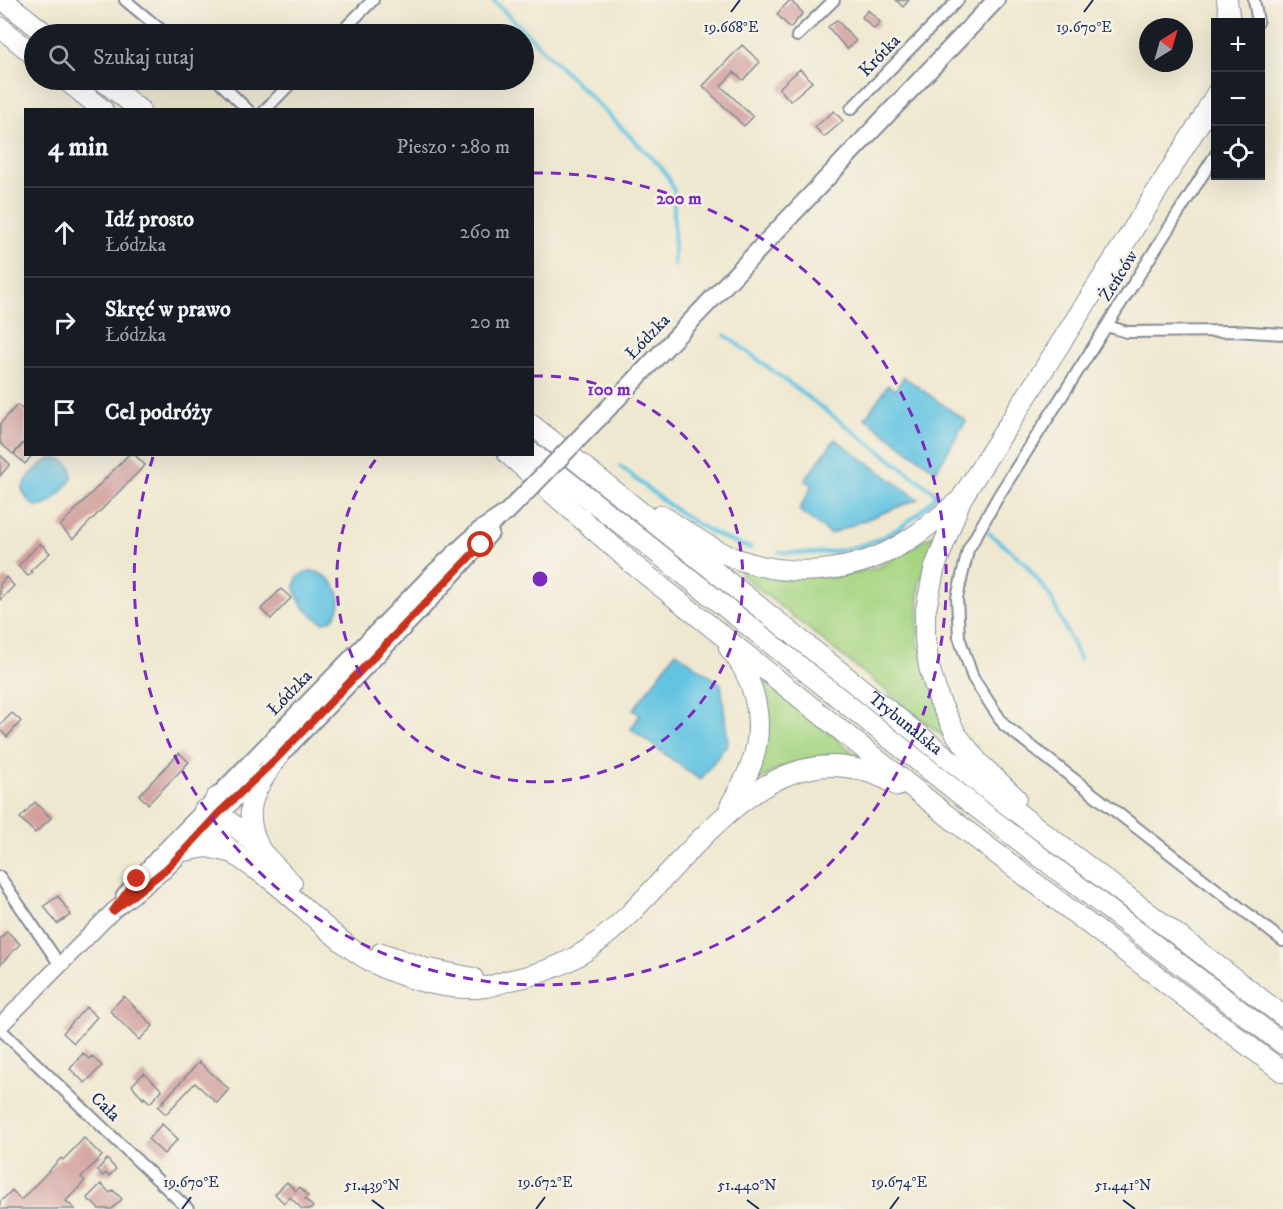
<!DOCTYPE html>
<html lang="pl">
<meta charset="utf-8">
<style>
body{margin:0;font-family:"IM FELL DW Pica",serif;background:#242831;color:#f1f3f6}
.controls{position:absolute;right:18px;top:18px;display:grid;overflow:hidden;border-radius:0px;box-shadow:0 6px 24px #0002}
.controls button{width:54px;height:54px;display:grid;place-items:center;padding:0;border:0;border-bottom:2px solid #363941;background:#171b24;color:#f1f3f6;font:30px sans-serif}
.compass{position:absolute;left:1139px;top:18px;width:54px;height:54px;border-radius:50%;background:#171b24;box-shadow:0 6px 24px #0002;rotate:37deg}
.stop{position:absolute;width:18px;height:18px;margin:-14px;border:4px solid #c8321e;border-radius:50%;background:#fff}
.stop.end{background:#c8321e;border-color:#fff;box-shadow:0 2px 6px #0008}
.list{margin:0;padding:0;list-style:none}
h2{display:flex;justify-content:space-between;align-items:center;height:78px;margin:0;padding:0 24px;font-size:26px}
h2 small{font-size:20px;font-weight:400;color:#9ea1a6}
.list li{display:grid;grid-template-columns:39px 1fr auto;gap:18px;align-items:center;box-sizing:border-box;height:90px;padding:0 24px;border-top:2px solid #363941}
.list b{display:block;font-size:22px;white-space:nowrap}
.list p{margin:0;font-size:20px;white-space:nowrap;color:#9ea1a6}
.list em{font-size:20px;font-style:normal;color:#9ea1a6}
.icon{flex:none;width:33px;height:33px;fill:none;stroke:currentColor;stroke-width:2;stroke-linecap:round;stroke-linejoin:round}
.map{position:relative;flex:none;width:1283px;height:1209px;overflow:hidden}
.search{position:absolute;background:#171b24;box-shadow:0 6px 24px #0002;left:24px;top:24px;width:510px;height:66px;display:flex;align-items:center;gap:15px;box-sizing:border-box;padding:0 21px;border-radius:33px;color:#9ea1a6;font-size:22px}
.panel{position:absolute;background:#171b24;box-shadow:0 6px 24px #0002;left:24px;top:108px;width:510px;height:348px;border-radius:0px}
.map>svg:first-child{display:block}
.green{fill:#a6d582;stroke:#608270;stroke-width:1.5}
.water{fill:#64c4e2;stroke:#407aa0;stroke-width:1.5}
.lines{fill:none;stroke-linecap:round;stroke-linejoin:round}
.stream{stroke:#64c4e2;stroke-width:4}
.building{fill:#d19f9c}
.minor-casing{stroke:#858c97;stroke-width:14}
.secondary-casing{stroke:#858c97;stroke-width:18}
.primary-casing{stroke:#858c97;stroke-width:20}
.motorway-casing{stroke:#858c97;stroke-width:22}
.minor{stroke:#fff;stroke-width:10}
.secondary{stroke:#fff;stroke-width:15}
.primary{stroke:#fff;stroke-width:16}
.motorway{stroke:#fff;stroke-width:20}
.primary-bridge-casing{stroke:#858c97;stroke-width:20;stroke-linecap:butt}
.primary-bridge{stroke:#fff;stroke-width:16}
.route{stroke:#c8321e;stroke-width:8}
.ticks{fill:none;stroke:#1b2f5e;stroke-width:2}
.ring{fill:none;stroke:#7b2cbf;stroke-width:3;stroke-dasharray:10 8}
.labels{text-anchor:middle;dominant-baseline:central;stroke-width:5;stroke-linejoin:round;paint-order:stroke}
.street-label{font-size:18px;fill:#1b2f5e;stroke:#f7f3e8}
.ticks-label{font-size:15px;text-anchor:middle;fill:#1b2f5e;stroke:#f7f3e8;stroke-width:5;stroke-linejoin:round;paint-order:stroke}
.centre{fill:#7b2cbf;stroke:#f7f3e8;stroke-width:3}
.ring-label{font-size:18px;text-anchor:middle;font-weight:bold;fill:#7b2cbf;stroke:#f7f3e8;stroke-width:5;stroke-linejoin:round;paint-order:stroke}
</style>
<div class="map">
<svg width="1283" height="1209" viewBox="0 0 1283 1209">
<rect width="100%" height="100%" fill="#f7f3e8"/>
<filter id="ink" filterUnits="userSpaceOnUse"><feTurbulence type="fractalNoise" baseFrequency=".0167" numOctaves="2"/><feDisplacementMap in="SourceGraphic" scale="12" xChannelSelector="R" yChannelSelector="G"/><feConvolveMatrix kernelMatrix="1 2 1 2 8 2 1 2 1" color-interpolation-filters="sRGB"/></filter>
<filter id="wash" filterUnits="userSpaceOnUse"><feTurbulence type="fractalNoise" baseFrequency=".008" numOctaves="4" result="noise"/><feDisplacementMap in="SourceGraphic" scale="24" xChannelSelector="R" yChannelSelector="G"/><feGaussianBlur stdDeviation="1.35" result="paint"/><feColorMatrix in="noise" values="0 0 0 0 0 0 0 0 0 0 0 0 0 0 0 0 0 1.4 0 .05"/><feComposite in="paint" operator="in"/></filter>
<g filter="url(#wash)">
<rect width="100%" height="100%" fill="#efe8d0"/>
<path class="green" d="M941,530L919,583L918,642L954,741L948,740L741,575L742,570L835,577L879,567Z
M756,674L860,758L859,761H803L780,768L754,783Z"/>
<path class="water" d="M904,377L966,421L936,471L865,418L888,385L895,390Z
M835,439L918,499L830,534L799,510L812,486L805,480Z
M53,458L63,460L71,467L72,478C59,497 37,525 22,489C29,474 39,464 53,458Z
M310,571C332,572 350,600 333,618C330,621 326,623 321,621C303,613 279,578 310,571Z
M676,652L721,684L728,743L700,780L631,729L640,715L633,710Z"/>
<g class="lines">
<path class="stream" d="M493,0L662,168L669,179L674,190V266
M725,335L941,497
M620,466C659,498 701,534 751,548
M989,533L1024,562L1050,596L1080,660
M779,552C841,558 896,544 937,494"/>
</g>
<g id="blocks">
<path class="building" d="M790,0L803,13L790,28L777,14Z
M896,0H909L903,7Z
M868,10L880,22L874,29L862,17Z
M837,20L856,41L847,49L828,27Z
M742,45L760,62L743,80L734,72L721,86L753,117L744,126L703,86Z
M800,69L812,82L790,101L779,88Z
M834,111L843,121L824,137L815,127Z
M17,405L26,412V440L13,454L0,443V424Z
M26,441V454H33L25,464L14,454Z
M129,454H134L145,465L73,539L60,526Z
M0,455L10,464L0,476Z
M40,543L50,553L30,571L32,572L28,576L18,566Z
M6,577L14,586L0,600V584Z
M281,589L291,598L271,619L261,609Z
M12,713L21,721L7,737L0,730V725Z
M179,753L189,762L148,804L139,795Z
M35,802L51,818L35,833L20,818Z
M58,896L71,915L57,924L44,906Z
M7,931L20,944L0,965V939Z
M124,996L153,1026L139,1040L110,1011Z
M86,1007L97,1017L74,1043L63,1033Z
M83,1053L89,1059L92,1056L102,1066L85,1083L70,1069Z
M199,1062L229,1089L217,1103L195,1083L166,1114L158,1107Z
M144,1073L162,1090L150,1103L144,1097L143,1099L132,1085Z
M162,1124L178,1139L164,1154L148,1139Z
M84,1138L102,1156L81,1177L85,1181L66,1201L75,1209H0V1202L12,1190L21,1200L61,1158L63,1160Z
M107,1159L116,1169L109,1176L106,1173L103,1176L97,1170Z
M287,1182L296,1191L300,1187L308,1196L305,1199L313,1207L311,1209H302L290,1197L284,1203L275,1194Z
M101,1184L110,1193L113,1190L122,1199L112,1209H99L87,1198Z"/>
</g>
</g>
<g filter="url(#ink)">
<use href="#blocks" fill-opacity="0" stroke="#858c97" stroke-width="1.5"/>
<g class="lines">
<defs>
<path id="minor" d="M125,0L166,34
M1254,0L1258,22
M339,34L373,0
M797,36L834,0
M217,80L248,110
M851,109L958,0
M265,110L294,80
M1216,154L999,495L968,550L957,598L959,637L973,678L1004,725L1283,941
M1107,326L1127,332L1234,331L1283,334
M0,877L60,965
M0,1029L188,1209"/>
<path id="secondary" d="M124,896L159,856L212,802
M0,1026L113,911L165,870L261,773"/>
<path id="primary" d="M597,420L996,0
M278,757L422,608L490,533
M216,798L435,572L479,531L506,513"/>
<g id="motorway">
<path d="M3,0L46,34"/>
<path d="M1227,0L1230,22"/>
<path d="M0,27L34,55"/>
<path d="M66,80L103,110"/>
<path d="M102,80L140,110"/>
<path id="s1" d="M532,425L984,787L1283,1016"/>
<path d="M532,453L972,804L1283,1044"/>
<path d="M508,454L634,565L968,832L1283,1072"/>
<path d="M661,515C684,530 707,547 732,557C789,580 857,574 908,540C926,529 942,514 959,501"/>
<path d="M729,648C756,680 766,724 751,765C746,779 737,793 730,806"/>
<path d="M216,798C197,837 244,860 270,879C312,911 345,955 396,973C425,984 455,991 485,987C494,986 502,982 511,980C541,974 569,964 594,945C669,891 746,747 852,768C868,771 884,777 898,786"/>
<path d="M1016,798L979,763L956,734L939,700L929,667L925,639V614L934,570L961,499L1127,239L1202,119L1216,94"/>
<path d="M204,810C234,814 269,863 292,883"/>
<path d="M259,847C240,808 256,788 278,757"/>
<path d="M184,851L207,847L234,853"/>
<path d="M381,953L424,968L473,978"/>
</g>
</defs>
<use href="#minor" class="minor-casing"/>
<use href="#secondary" class="secondary-casing"/>
<use href="#primary" class="primary-casing"/>
<use href="#motorway" class="motorway-casing"/>
<use href="#minor" class="minor"/>
<use href="#secondary" class="secondary"/>
<use href="#primary" class="primary"/>
<use href="#motorway" class="motorway"/>
<defs>
<path id="primary-bridge" d="M506,513L597,420"/>
</defs>
<use href="#primary-bridge" class="primary-bridge-casing"/>
<use href="#primary-bridge" class="primary-bridge"/>
</g>
</g>
<g class="lines" filter="url(#ink)">
<path class="route" d="M137,879L113,911L165,870L184,851L218,814L278,757L481,545"/>
</g>
<path class="ticks" d="M731,12L740,0M1084,12L1093,0M372,1200L384,1209M747,1200L759,1209M1123,1200L1135,1209M182,1209L191,1197M536,1209L545,1197M890,1209L899,1197"/>
<g class="ring">
<path d="M533 376A203 203 0 1 1 379 455"/>
<path d="M533 173A406 406 0 1 1 153 457"/>
</g>
<g class="labels">
<g class="street-label">
<text transform="translate(880 56) rotate(-46)">Krótka</text>
<text transform="translate(1119 276) rotate(-58)">Żeńców</text>
<text transform="translate(648 337) rotate(-46)">Łódzka</text>
<text transform="translate(290 693) rotate(-46)">Łódzka</text>
<text stroke="none"><textPath href="#s1" startOffset="478">Trybunalska</textPath></text>
<text transform="translate(105 1107) rotate(44)">Cała</text>
</g>
</g>
<g class="ticks-label">
<text x="731" y="32">19.668°E</text>
<text x="1084" y="32">19.670°E</text>
<text x="191" y="1187">19.670°E</text>
<text x="545" y="1187">19.672°E</text>
<text x="899" y="1187">19.674°E</text>
<text x="372" y="1190">51.439°N</text>
<text x="747" y="1190">51.440°N</text>
<text x="1123" y="1190">51.441°N</text>
</g>
<circle cx="540" cy="579" r="9" class="centre"/>
<g class="ring-label">
<text x="679" y="204">200 m</text>
<text x="609" y="395">100 m</text>
</g>
</svg>
<div class="controls">
<button>+</button>
<button>−</button>
<button><svg class="icon" aria-label="locate" viewBox="0 0 24 24"><circle cx="12" cy="12" r="6"/><path d="M12 2v4M12 18v4M2 12h4M18 12h4"/></svg></button>
</div>
<svg class="compass" viewBox="-18 -18 36 36"><path d="M0-13l5 13h-10z" fill="#e53935"/><path d="M0 13l5-13h-10z" fill="#9ea1a6"/></svg>
<div class="stop" style="left:481px;top:545px"></div>
<div class="stop end" style="left:137px;top:879px"></div>
<div class="search"><svg class="icon" aria-label="search" viewBox="0 0 24 24"><circle cx="10" cy="10" r="6"/><path d="M15 15l6 6"/></svg>Szukaj tutaj</div>
<section class="panel">
<h2>4 min<small>Pieszo · 280 m</small></h2>
<ul class="list">
<li><svg class="icon" aria-label="ahead" viewBox="0 0 24 24"><path d="M12 20V5M6 11l6-6 6 6"/></svg><div><b>Idź prosto</b><p>Łódzka</p></div><em>260 m</em></li>
<li><svg class="icon" aria-label="right" viewBox="0 0 24 24"><path d="M7 20v-9h11M14 6l5 5-5 5"/></svg><div><b>Skręć w prawo</b><p>Łódzka</p></div><em>20 m</em></li>
<li><svg class="icon" aria-label="arrive" viewBox="0 0 24 24"><path d="M6 21V4h12l-3 4 3 4H6"/></svg><div><b>Cel podróży</b></div></li>
</ul>
</section>
</div>
